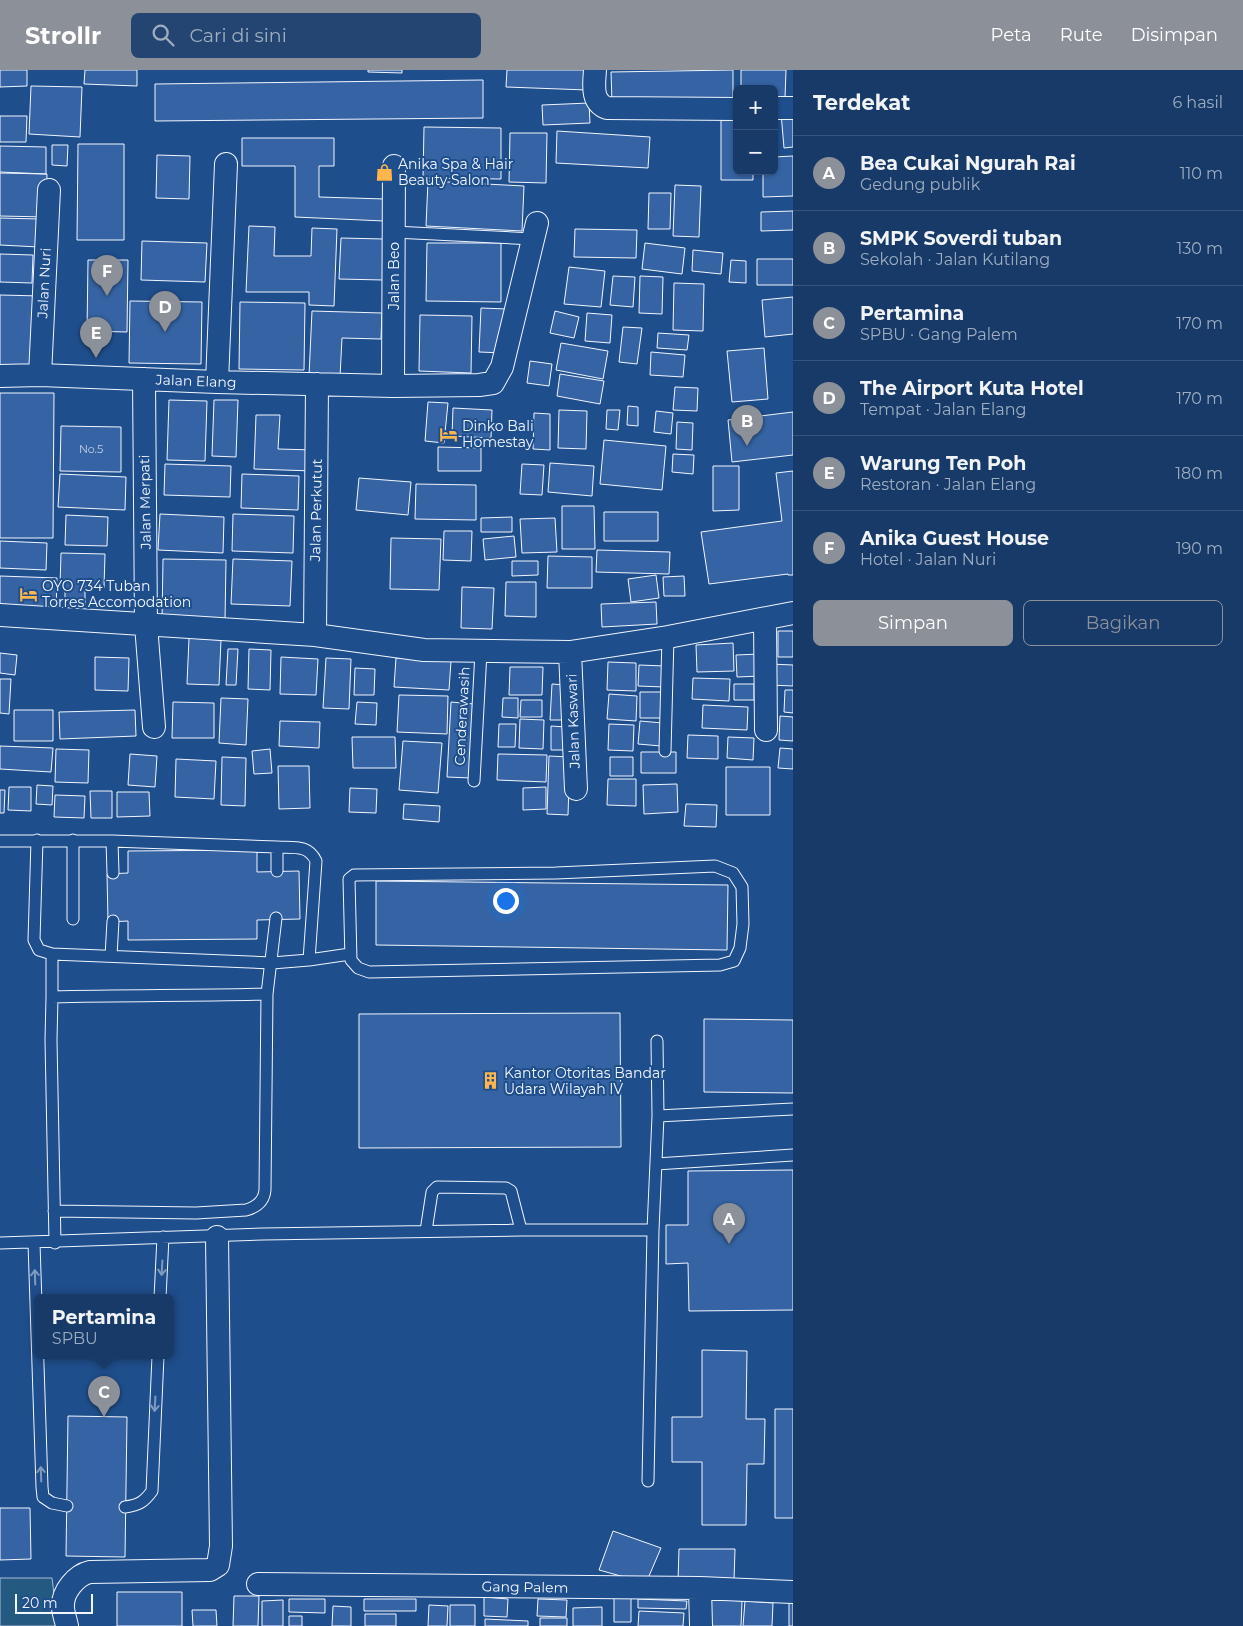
<!DOCTYPE html>
<html lang="id">
<meta charset="utf-8">
<style>
body{margin:0;font-family:Montserrat,sans-serif;background:#244571;color:#f1f3f6}
.controls{position:absolute;right:15px;top:15px;display:grid;overflow:hidden;border-radius:8px;box-shadow:0 1px 4px #0004}
.controls button{width:45px;height:45px;display:grid;place-items:center;padding:0;border:0;border-bottom:1px solid #36547d;background:#173a69;color:#f1f3f6;font:25px sans-serif}
.scale{position:absolute;left:15px;bottom:12px;width:78px;box-sizing:border-box;padding-left:5px;border:2px solid #f2f6ff;border-top:0;font-size:14px;line-height:18px;white-space:nowrap;color:#f2f6ff;-webkit-text-stroke:4px #1f4e8c;paint-order:stroke}
.you{position:absolute;left:505px;top:830px;width:18px;height:18px;margin:-12px;border:4px solid #fff;border-radius:50%;background:#1a73e8;box-shadow:0 0 0 8px #1a73e833}
.badge{display:grid;place-items:center;width:32px;height:32px;border-radius:50%;background:#8c9099;color:#fff;font-size:16px;font-weight:700}
.pin{position:absolute;translate:-50% -41px;filter:drop-shadow(0 1px 2px #0008)}
.pin::after{content:'';position:absolute;top:26px;width:18px;height:15px;background:inherit;clip-path:polygon(0 0,100% 0,50% 100%)}
.popup{position:absolute;left:34px;top:1224px;width:140px;height:65px;box-sizing:border-box;display:grid;place-content:center;border-radius:8px;background:#173a69;filter:drop-shadow(0 1px 4px #0005);font-size:16px;white-space:nowrap;color:#9eadc0}
.popup b{font-size:19px;color:#f1f3f6}
.popup::after{content:'';position:absolute;left:50%;top:100%;margin-left:-10px;border:10px solid transparent;border-top-color:#173a69}
.list{margin:0;padding:0;list-style:none}
h2{display:flex;justify-content:space-between;align-items:center;height:65px;margin:0;padding:0 20px;font-size:21px}
h2 small{font-size:16px;font-weight:400;color:#9eadc0}
.list li{display:grid;grid-template-columns:32px 1fr auto;gap:15px;align-items:center;box-sizing:border-box;height:75px;padding:0 20px;border-top:1px solid #36547d}
.list b{display:block;font-size:19px;white-space:nowrap}
.list p{margin:0;font-size:16px;white-space:nowrap;color:#9eadc0}
.list em{font-size:16px;font-style:normal;color:#9eadc0}
.actions{display:flex;gap:10px;padding:15px 20px}
.actions a{flex:1;padding:11px 0;border:1px solid #8c9099;border-radius:8px;text-align:center;font-size:18px;color:#8c9099}
.actions .main{background:#8c9099;color:#fff}
.icon{flex:none;width:28px;height:28px;fill:none;stroke:currentColor;stroke-width:2;stroke-linecap:round;stroke-linejoin:round}
.map{position:relative;flex:none;width:793px;height:1556px;overflow:hidden}
header{display:flex;align-items:center;gap:30px;box-sizing:border-box;height:70px;padding:0 25px;background:#8c9099;color:#fff}
header strong{font-size:24px}
nav{display:flex;gap:28px;margin-inline-start:auto;font-size:18px}
.search{width:350px;height:45px;background:#244571;display:flex;align-items:center;gap:12px;box-sizing:border-box;padding:0 18px;border-radius:8px;color:#9eadc0;font-size:19px}
main{display:flex}
aside{flex:1;background:#173a69}
.map>svg:first-child{display:block}
.green{fill:#245a82;stroke:#a8bbd7}
.building{fill:#3563a3;stroke:#f2f6ff}
.lines{fill:none;stroke-linecap:round;stroke-linejoin:round}
.lane-casing{stroke:#f2f6ff;stroke-width:13}
.street-casing{stroke:#f2f6ff;stroke-width:24}
.lane{stroke:#1f4e8c;stroke-width:11}
.street{stroke:#1f4e8c;stroke-width:22}
.oneway{stroke:#7e9ac0}
.labels{text-anchor:middle;dominant-baseline:central;stroke-width:4;stroke-linejoin:round;paint-order:stroke}
.number-label{font-size:11px;fill:#c3d1e8}
.poi-label{font-size:14px;fill:#f2f6ff;stroke:#1f4e8c;text-anchor:start}
.street-label{font-size:14px;fill:#f2f6ff;stroke:#1f4e8c}
</style>
<header>
<strong>Strollr</strong>
<div class="search"><svg class="icon" aria-label="search" viewBox="0 0 24 24"><circle cx="10" cy="10" r="6"/><path d="M15 15l6 6"/></svg>Cari di sini</div>
<nav><a>Peta</a><a>Rute</a><a>Disimpan</a></nav>
</header>
<main>
<div class="map">
<svg width="793" height="1556" viewBox="0 0 793 1556">
<rect width="100%" height="100%" fill="#1f4e8c"/>
<path class="green" d="M0,1508H52L58,1556H0Z"/>
<path class="building" d="M0,0H27V16L0,17Z
M85,0H137V16L84,14Z
M368,0H402V3L368,2Z
M507,0H588L587,20L506,17Z
M733,0V30L612,32L611,2Z
M741,0H786L785,28H774V19H741Z
M483,10V48L155,51V14Z
M31,16L82,17L80,67L29,64Z
M589,33L590,53L543,55L542,35Z
M793,42V77L784,78L781,43Z
M774,44H776L775,83H774Z
M0,46H27L26,72H0Z
M721,50H737V101H753V110H721Z
M424,57L501,58V109L423,108Z
M557,61L650,67L648,98L556,93Z
M510,63H547L546,113L509,112Z
M242,68H334V96H319V127L385,129L384,151L295,147V96H242Z
M78,74H124V170H77Z
M52,75H68L67,96L52,95Z
M0,76L46,77V104L0,102Z
M157,85L190,86L189,129L156,128Z
M793,86V126L763,127V101H774V87Z
M0,103L47,104L46,147L0,146Z
M428,111L524,116L522,161L426,156Z
M675,115L701,116L699,167L673,166Z
M649,123H671L670,159H648Z
M793,141V160L761,161V142Z
M0,148L40,149L39,177L0,175Z
M249,156L275,157L274,186H311L312,158L337,159L334,236L309,235V222H246Z
M575,159L637,160L636,188L574,187Z
M341,168L384,169L383,210L339,209Z
M142,171L207,173L205,212L141,210Z
M427,173H501V232L426,231Z
M645,173L685,178L682,204L642,199Z
M693,180L723,183L721,204L692,201Z
M0,184L33,185L32,213L0,212Z
M757,189H793V215H757Z
M88,190H128L127,262L87,261Z
M731,190L746,191V213L729,212Z
M569,197L605,201L601,237L564,234Z
M613,206L635,207L633,237L610,235Z
M640,206L663,207L662,244L639,243Z
M674,213L704,214L703,261L673,260Z
M0,225L41,226L39,298H0Z
M793,227V264L765,267L762,230Z
M130,231L202,232L201,294L129,293Z
M240,232L305,233L304,300L239,299Z
M481,238L507,239L505,283L479,282Z
M312,241L382,243L381,269L342,268L340,307L309,306Z
M555,241L579,247L574,268L550,263Z
M587,243L612,245L610,273L585,271Z
M420,245L472,246L471,303L419,301Z
M623,257L642,258L637,294L619,292Z
M658,263L689,265L687,280L657,278Z
M561,273L608,281L603,309L556,300Z
M764,278L768,329L732,332L727,281Z
M651,282L685,285L683,307L650,305Z
M530,291L552,294L549,316L527,313Z
M560,304L604,311L600,334L557,326Z
M675,317L698,318L697,341L673,340Z
M0,323H54L53,468H0Z
M169,330L207,331L205,391L167,390Z
M214,330H238L236,387L212,386Z
M428,332L448,333L444,373L425,371Z
M628,336L638,337V356L627,355Z
M453,338L492,340L491,368L452,366Z
M559,340L587,341L586,379L558,378Z
M607,340H620L618,360L606,359Z
M656,341L673,343L671,364L654,362Z
M793,342V385L732,392L728,350Z
M534,343L550,344V380L533,379Z
M256,345H280L278,379L314,380L313,401L254,399Z
M677,352L693,353L692,380L676,379Z
M61,356L121,357V402L60,401Z
M604,370L666,376L662,420L600,414Z
M438,377L481,378V401H438Z
M673,384L694,385L693,404L672,402Z
M550,393L594,396L592,426L548,422Z
M165,394L231,396L230,427L164,425Z
M522,394L544,395L542,425L520,424Z
M713,396H739V440L713,441Z
M793,401V505H788V504L709,514L701,462L782,451L776,403Z
M60,404L126,407L125,440L58,437Z
M242,404L299,406L298,440L241,438Z
M359,408L411,412L408,445L356,440Z
M416,414L476,415V450L415,449Z
M562,436H594L595,479H562Z
M604,442H658V471H604Z
M160,444L224,447L223,483L158,480Z
M233,444L294,446L293,483L232,481Z
M66,445L108,447L107,476L65,475Z
M512,447V462H481V448Z
M555,448L557,482L522,483L520,449Z
M444,461H472L471,491L443,490Z
M514,466L516,487L485,490L483,469Z
M391,468L441,469L439,520L390,519Z
M0,471L47,473L46,500L0,498Z
M597,480L670,482L669,504L596,502Z
M61,483L105,484L104,518L85,517V535H65V517L60,516Z
M548,486L592,487V518H547Z
M163,489L226,490L225,551L162,550Z
M233,489L292,491L290,536L231,534Z
M512,491H538V505L512,506Z
M656,505L659,528L631,532L628,509Z
M0,506L57,508L56,542L0,540Z
M684,506L685,526H664L663,507Z
M506,512H536V547L505,546Z
M462,517L494,518L492,559L461,558Z
M656,532L657,554L602,557L601,534Z
M778,561H793V587H778Z
M189,568L221,570L219,615L187,614Z
M733,573L734,601L697,602L696,575Z
M228,579H238L236,615H226Z
M249,579L271,580L270,620L248,619Z
M0,583L17,585L15,605L0,603Z
M760,584L761,606L737,607L736,585Z
M95,587L129,588L128,621L95,620Z
M281,587L318,589L316,625L280,624Z
M326,588L351,589L349,639L323,638Z
M396,588L451,591L449,620L394,617Z
M608,592L636,593V621L607,620Z
M770,594L793,595V616L769,615Z
M639,595L665,596L664,617L638,616Z
M510,597H543L542,625H509Z
M355,598L375,599L374,625H354Z
M693,608L730,609L729,631L692,629Z
M0,609H11L9,644L0,643Z
M552,614L566,615L565,650H550Z
M734,614H754V630H734Z
M785,620H793V643L784,642Z
M640,622H663V648H640Z
M609,624L637,626L636,651L607,649Z
M399,625L448,626L447,664L397,662Z
M221,628L248,629L246,675L219,673Z
M503,628H518V648L502,647Z
M521,630H542V647H520Z
M173,632L214,633V668H172Z
M357,632L377,633L376,655L355,654Z
M451,632L474,634L471,708L447,707Z
M703,635L748,637L747,660L702,658Z
M14,640H53V671H14Z
M135,640L136,666L60,669L59,642Z
M780,646L793,647V671L779,670Z
M520,649L544,650L543,679L519,678Z
M280,651L320,652L319,678L279,676Z
M640,651L663,653L661,676L638,674Z
M499,654H516L515,677H498Z
M609,654L634,655L633,681L608,680Z
M551,656L566,657L565,680H551Z
M688,665L718,666V689L687,688Z
M352,667H395L396,698H353Z
M728,667L754,668L753,690L727,688Z
M403,671L442,673L438,723L399,720Z
M0,676L53,678L51,702L0,699Z
M780,678L793,679V699L778,698Z
M56,679L89,680L88,713L55,712Z
M270,679L272,703L254,704L252,681Z
M641,682H676V703H641Z
M130,684L157,686L155,717L128,715Z
M498,684L547,685L546,712L497,710Z
M549,686L570,687L568,745L547,744Z
M222,687L246,688L245,736L221,735Z
M610,687H633V706H610Z
M176,689L216,691L214,729L175,727Z
M278,696H309L310,738L279,739Z
M726,697H770V745H726Z
M608,709H636V736L607,735Z
M677,714L678,742L644,744L643,715Z
M37,715L53,716L52,735L36,734Z
M9,717H31V741L8,740Z
M546,717V739L523,740V718Z
M350,718L377,719L376,743L349,742Z
M0,720H5L4,743H0Z
M90,721H112V748H91Z
M117,722H149L150,746L117,747Z
M55,725L85,726L84,748L54,747Z
M404,734L440,736L439,752L403,749Z
M686,734L717,735L716,757L684,756Z
M257,780V802L299,801L300,849L257,850V869L128,870V851L108,852L107,804L128,803V781Z
M376,811L728,815L727,880L376,875Z
M620,943L621,1077L359,1078V944Z
M704,949L793,950V1023L704,1022Z
M793,1100V1240L689,1241L688,1193L666,1194V1155H688V1101Z
M702,1280L747,1281L746,1349H765L764,1394H747L746,1455H702V1392H672V1347H702Z
M775,1339H793V1448H775Z
M68,1346L127,1347L125,1487L66,1486Z
M0,1438H30L31,1489L0,1490Z
M613,1461L661,1478L646,1513L599,1500Z
M679,1479H735L734,1511H678Z
M117,1522H182V1556H117Z
M234,1526H259L258,1556H233Z
M484,1527L508,1529L507,1547L484,1546Z
M614,1527H631V1552H614Z
M289,1529H325V1543L289,1542Z
M364,1529H416V1541H364Z
M538,1529L567,1530L566,1547L537,1546Z
M638,1529L687,1531L686,1539L638,1538Z
M711,1529L742,1531L741,1556H710Z
M283,1530V1556H262V1531Z
M745,1531L773,1533L772,1556H743Z
M789,1532H793V1556H789Z
M429,1535L448,1536L447,1556H428Z
M450,1535H475V1556H450Z
M333,1536L351,1537V1556H332Z
M602,1537V1556H573V1538Z
M192,1540H216L217,1556H193Z
M639,1541L684,1543L683,1556H638Z
M365,1544H396V1556H365Z
M289,1546H302V1556H289Z
M540,1548H567V1556H540Z
M485,1549L528,1551V1556H485Z"/>
<g class="lines">
<defs>
<path id="lane" d="M394,162L533,169
M665,681L668,567
M474,711L481,582
M37,770L34,870L39,880L52,884L272,893L309,890L350,884
M0,771H112L277,777
M112,771L113,803
M715,796L733,803L742,817L743,854L740,878L734,891L720,895L369,902L358,898L351,890L349,809L354,805L556,803Z
M277,801V777C293,778 308,774 316,791L309,890
M73,849V770
M52,884V927
M111,886L113,851
M658,1046L793,1039
M656,1094L793,1085
M54,1141L196,1143L246,1140C257,1137 264,1131 265,1120L267,924L276,848
M653,1160L658,1046L657,971
M426,1161L432,1122L437,1117L506,1118L511,1121L521,1160
M0,1173L263,1164L521,1160H653L648,1411
M34,1173L42,1417L43,1427L52,1433L67,1436
M55,1173L51,970L52,927C124,925 196,926 267,924
M160,1228L163,1167
M125,1437C139,1435 144,1432 152,1421L158,1286"/>
<path id="street" d="M595,0C594,15 591,32 607,38L737,39
M774,38H793
M40,305L49,120
M0,306L40,305L217,312L393,316L479,315L493,313L502,297L537,153
M144,309L146,555L154,657
M217,312L226,94
M393,316L394,96
M0,545L315,565L424,580L570,582L668,567L793,543
M765,549L766,660
M315,565L317,314
M570,582L576,719
M258,1514L700,1518L793,1522
M700,1518L701,1556
M67,1556C66,1550 63,1543 63,1537C62,1522 76,1505 90,1502L210,1500L218,1495L221,1476L217,1167"/>
</defs>
<use href="#lane" class="lane-casing"/>
<use href="#street" class="street-casing"/>
<use href="#lane" class="lane"/>
<use href="#street" class="street"/>
</g>
<defs><path id="oneway-shaft" d="M-6 0H5M1.5-3L5.5 0L1.5 3" fill="none" stroke-width="1.6" stroke-linecap="round" stroke-linejoin="round" transform="scale(1.25)"/></defs>
<g class="oneway">
<use href="#oneway-shaft" transform="translate(162 1198) rotate(93)"/>
<use href="#oneway-shaft" transform="translate(35 1207) rotate(-92)"/>
<use href="#oneway-shaft" transform="translate(155 1334) rotate(93)"/>
<use href="#oneway-shaft" transform="translate(41 1404) rotate(-92)"/>
</g>
<defs>
<symbol id="shop-bare" viewBox="-9 -9 18 18"><path d="M-5-2.5h2.3a2.7 3.5 0 0 1 5.4 0H5L5.5 6h-11ZM-1.5-2.5h3a1.5 2.3 0 0 0-3 0Z" fill="#ffb74d" stroke="#1f4e8c" stroke-width="2.5" paint-order="stroke"/></symbol>
<symbol id="hotel-bare" viewBox="-9 -9 18 18"><path d="M-6-4.5h1.5V1H6V5H4.5V3h-9V5H-6ZM-4 0a1.8 1.8 0 1 1 3.6 0ZM.5 0V-2.5h3Q6-2.5 6 0Z" fill="#ffb74d" stroke="#1f4e8c" stroke-width="2.5" paint-order="stroke"/></symbol>
<symbol id="building-bare" viewBox="-9 -9 18 18"><path d="M-4-6H4V6H1V3H-1V6H-4ZM-2.5-4.3h1.7v1.8h-1.7ZM.8-4.3h1.7v1.8H.8ZM-2.5-1h1.7V.8h-1.7ZM.8-1h1.7V.8H.8Z" fill="#ffb74d" stroke="#1f4e8c" stroke-width="2.5" paint-order="stroke"/></symbol>
</defs>
<g fill-rule="evenodd">
<use href="#shop-bare" x="372" y="90" width="25" height="25"/>
<use href="#hotel-bare" x="436" y="352" width="25" height="25"/>
<use href="#hotel-bare" x="16" y="512" width="25" height="25"/>
<use href="#building-bare" x="478" y="998" width="25" height="25"/>
</g>
<g class="labels">
<g class="number-label">
<text x="91" y="379">No.5</text>
</g>
<g class="poi-label">
<text x="398" y="94">Anika Spa &amp; Hair<tspan x="398" dy="16">Beauty Salon</tspan></text>
<text x="462" y="356">Dinko Bali<tspan x="462" dy="16">Homestay</tspan></text>
<text x="42" y="516">OYO 734 Tuban<tspan x="42" dy="16">Torres Accomodation</tspan></text>
<text x="504" y="1003">Kantor Otoritas Bandar<tspan x="504" dy="16">Udara Wilayah IV</tspan></text>
</g>
<g class="street-label">
<text transform="translate(394 206) rotate(-90)">Jalan Beo</text>
<text transform="translate(44 213) rotate(-87)">Jalan Nuri</text>
<text transform="translate(196 311) rotate(2)">Jalan Elang</text>
<text transform="translate(145 432) rotate(-91)">Jalan Merpati</text>
<text transform="translate(316 440) rotate(-89)">Jalan Perkutut</text>
<text transform="translate(462 646) rotate(-87)">Cenderawasih</text>
<text transform="translate(573 651) rotate(-92)">Jalan Kaswari</text>
<text transform="translate(525 1517) rotate(1)">Gang Palem</text>
</g>
</g>
</svg>
<div class="controls">
<button>+</button>
<button>−</button>
</div>
<div class="scale">20 m</div>
<div class="you"></div>
<div class="pin badge" style="left:729px;top:1174px">A</div>
<div class="pin badge" style="left:747px;top:376px">B</div>
<div class="pin badge" style="left:104px;top:1347px">C</div>
<div class="popup"><b>Pertamina</b>SPBU</div>
<div class="pin badge" style="left:165px;top:262px">D</div>
<div class="pin badge" style="left:96px;top:288px">E</div>
<div class="pin badge" style="left:107px;top:226px">F</div>
</div>
<aside>
<h2>Terdekat<small>6 hasil</small></h2>
<ul class="list">
<li><span class="badge">A</span><div><b>Bea Cukai Ngurah Rai</b><p>Gedung publik</p></div><em>110 m</em></li>
<li><span class="badge">B</span><div><b>SMPK Soverdi tuban</b><p>Sekolah · Jalan Kutilang</p></div><em>130 m</em></li>
<li><span class="badge">C</span><div><b>Pertamina</b><p>SPBU · Gang Palem</p></div><em>170 m</em></li>
<li><span class="badge">D</span><div><b>The Airport Kuta Hotel</b><p>Tempat · Jalan Elang</p></div><em>170 m</em></li>
<li><span class="badge">E</span><div><b>Warung Ten Poh</b><p>Restoran · Jalan Elang</p></div><em>180 m</em></li>
<li><span class="badge">F</span><div><b>Anika Guest House</b><p>Hotel · Jalan Nuri</p></div><em>190 m</em></li>
</ul>
<div class="actions"><a class="main">Simpan</a><a>Bagikan</a></div>
</aside>
</main>
